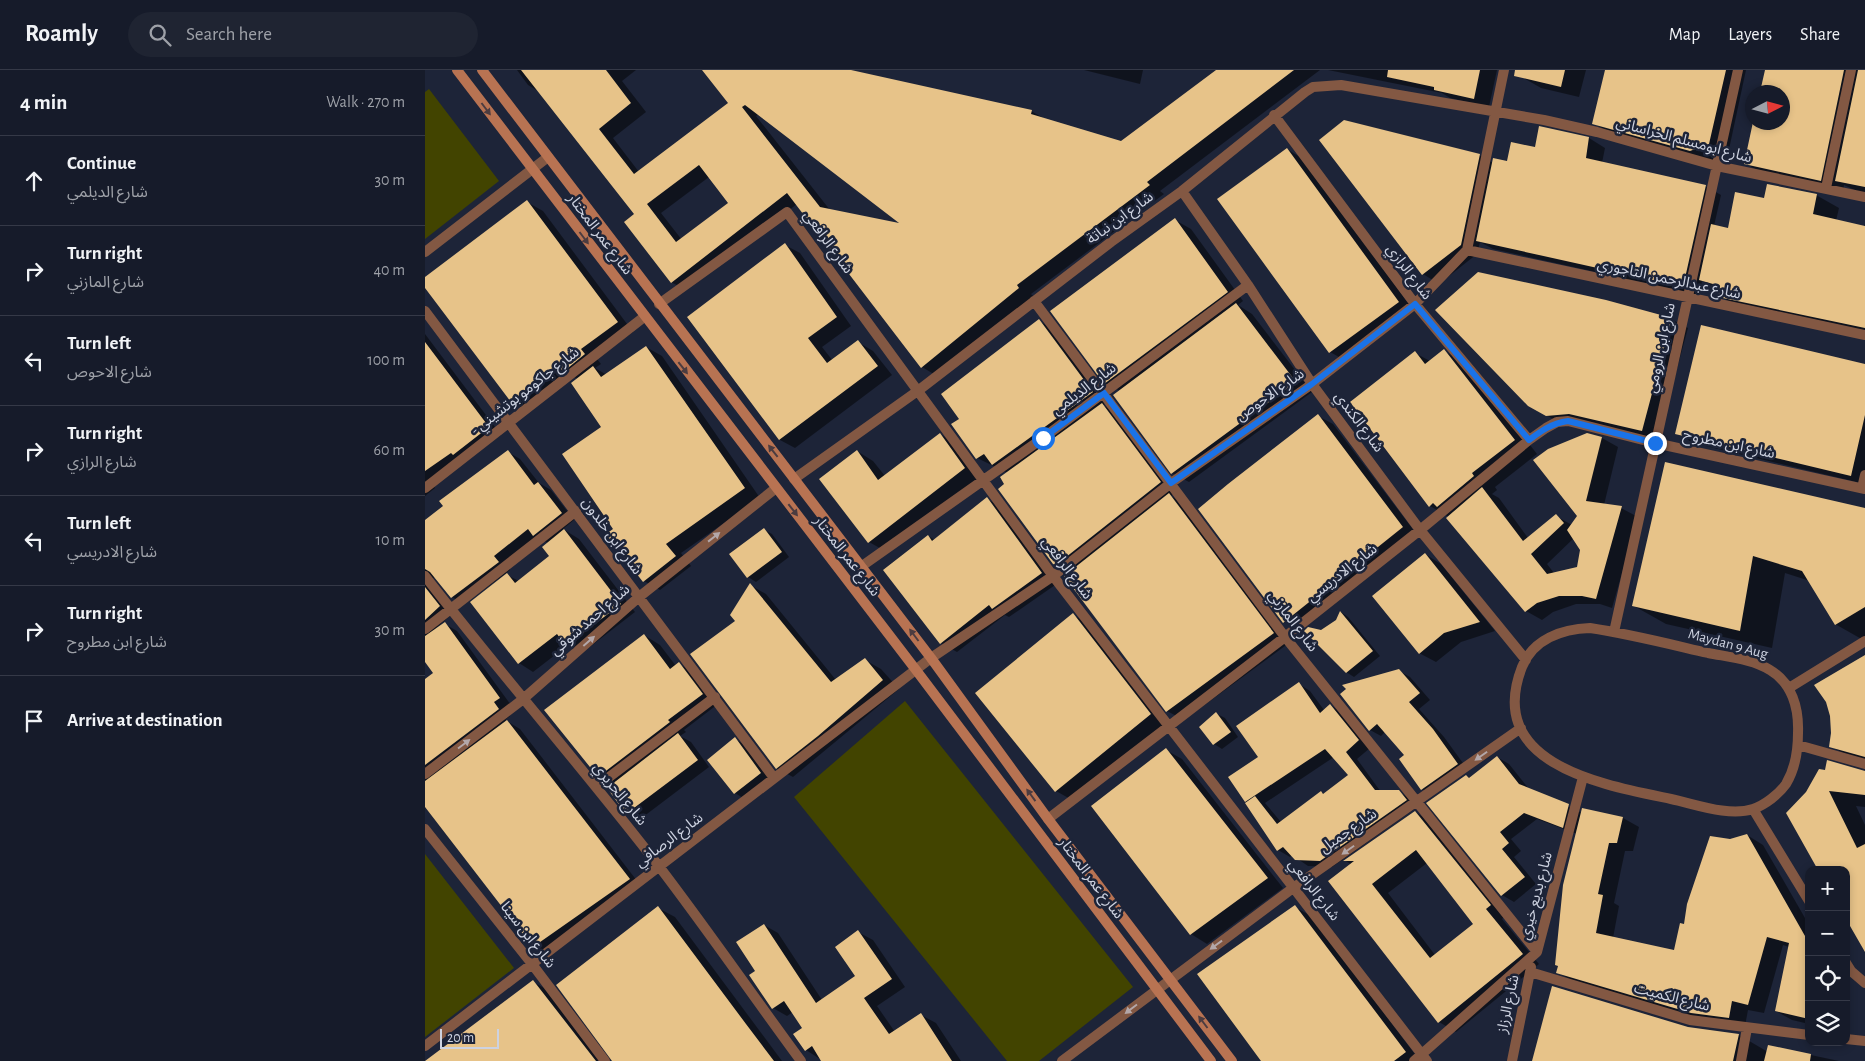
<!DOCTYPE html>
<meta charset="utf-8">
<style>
body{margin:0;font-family:"Alegreya Sans","Noto Sans Arabic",sans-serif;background:#1f2432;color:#f1f3f6}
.controls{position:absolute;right:15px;bottom:15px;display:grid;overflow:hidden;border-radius:10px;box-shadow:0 2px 8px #0003}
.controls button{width:45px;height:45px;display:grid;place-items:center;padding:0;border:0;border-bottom:1px solid #353947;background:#161b2a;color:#f1f3f6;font:25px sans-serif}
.compass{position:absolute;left:1320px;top:15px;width:45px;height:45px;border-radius:50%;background:#161b2a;box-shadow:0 2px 8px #0003;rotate:84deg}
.scale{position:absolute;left:15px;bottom:12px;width:59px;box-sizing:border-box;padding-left:5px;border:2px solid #cdd2e0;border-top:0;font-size:14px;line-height:18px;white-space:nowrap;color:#cdd2e0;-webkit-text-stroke:4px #1d2438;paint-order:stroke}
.stop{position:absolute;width:15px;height:15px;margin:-11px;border:4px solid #1a73e8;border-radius:50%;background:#fff}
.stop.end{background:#1a73e8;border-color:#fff;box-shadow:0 1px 5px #0008}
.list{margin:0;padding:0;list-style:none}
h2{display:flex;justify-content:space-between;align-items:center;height:65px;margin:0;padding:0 20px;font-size:21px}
h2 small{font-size:16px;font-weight:400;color:#9ea1a8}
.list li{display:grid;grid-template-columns:32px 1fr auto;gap:15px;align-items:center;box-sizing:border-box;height:90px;padding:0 20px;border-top:1px solid #353947}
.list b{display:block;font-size:19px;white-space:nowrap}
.list p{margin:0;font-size:16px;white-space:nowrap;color:#9ea1a8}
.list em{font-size:16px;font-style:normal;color:#9ea1a8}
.icon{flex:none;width:28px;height:28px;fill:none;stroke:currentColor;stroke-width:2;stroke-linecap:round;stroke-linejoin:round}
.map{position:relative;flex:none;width:1440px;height:991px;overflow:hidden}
header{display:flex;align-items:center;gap:30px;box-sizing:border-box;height:70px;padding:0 25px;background:#161b2a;border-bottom:1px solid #353947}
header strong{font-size:24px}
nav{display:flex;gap:28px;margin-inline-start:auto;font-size:18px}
.search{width:350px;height:45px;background:#1f2432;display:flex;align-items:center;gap:12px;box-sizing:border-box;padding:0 18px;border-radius:28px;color:#9ea1a8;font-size:19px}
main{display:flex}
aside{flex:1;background:#161b2a}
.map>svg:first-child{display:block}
.green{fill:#424400}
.shadow{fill:#0007;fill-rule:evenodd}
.building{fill:#e7c389;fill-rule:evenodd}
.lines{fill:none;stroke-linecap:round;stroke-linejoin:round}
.street{stroke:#835843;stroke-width:10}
.secondary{stroke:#b87352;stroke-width:10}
.oneway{fill:#4c3c40}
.oneway2{fill:#b3a7a9}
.route{stroke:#1a73e8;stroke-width:6}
.labels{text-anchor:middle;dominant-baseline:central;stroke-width:5;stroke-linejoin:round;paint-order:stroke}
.street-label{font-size:15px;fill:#cdd2e0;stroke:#1d2438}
</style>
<header>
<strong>Roamly</strong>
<div class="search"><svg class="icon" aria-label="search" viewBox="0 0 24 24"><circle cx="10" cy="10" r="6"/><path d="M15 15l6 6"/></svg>Search here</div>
<nav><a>Map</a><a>Layers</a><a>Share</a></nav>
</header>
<main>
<aside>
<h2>4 min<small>Walk · 270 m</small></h2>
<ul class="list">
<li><svg class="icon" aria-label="ahead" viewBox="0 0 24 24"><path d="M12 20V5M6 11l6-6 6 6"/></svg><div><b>Continue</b><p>شارع الديلمي</p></div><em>30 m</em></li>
<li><svg class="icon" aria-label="right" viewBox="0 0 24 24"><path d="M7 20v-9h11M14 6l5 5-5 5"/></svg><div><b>Turn right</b><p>شارع المازني</p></div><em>40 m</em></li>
<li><svg class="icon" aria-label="left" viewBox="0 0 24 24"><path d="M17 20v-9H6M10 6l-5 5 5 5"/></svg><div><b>Turn left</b><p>شارع الاحوص</p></div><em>100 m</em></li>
<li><svg class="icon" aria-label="right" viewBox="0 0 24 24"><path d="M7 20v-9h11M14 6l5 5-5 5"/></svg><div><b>Turn right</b><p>شارع الرازي</p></div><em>60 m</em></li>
<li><svg class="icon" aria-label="left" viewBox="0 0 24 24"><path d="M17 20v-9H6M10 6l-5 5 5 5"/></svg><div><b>Turn left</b><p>شارع الادريسي</p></div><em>10 m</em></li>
<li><svg class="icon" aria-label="right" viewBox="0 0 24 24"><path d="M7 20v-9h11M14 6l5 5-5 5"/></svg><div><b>Turn right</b><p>شارع ابن مطروح</p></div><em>30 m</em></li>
<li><svg class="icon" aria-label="arrive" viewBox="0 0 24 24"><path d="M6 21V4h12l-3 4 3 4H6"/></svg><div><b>Arrive at destination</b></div></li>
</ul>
</aside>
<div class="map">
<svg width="1440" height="991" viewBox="0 0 1440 991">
<rect width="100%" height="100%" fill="#1d2438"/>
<path class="green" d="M4,19L74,111L0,169V22Z
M480,631L708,917L614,991H582L369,727Z
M0,784L89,898L0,967Z"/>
<path class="shadow" d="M92,0H211L197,11L221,42L188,68L214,102L305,33L279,0H420L606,41L620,49L696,72L791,0H895L735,121L739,124L606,224L609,227L512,306L497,297L372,134L261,220L246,212L211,144L115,22L103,15ZM334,44L479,155L405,140L331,46ZM284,107L304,133L257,170L236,143Z
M659,0H718L715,14Z
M903,0H1072L1064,37L1025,28L1017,23Z
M1099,0H1161L1154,27L1116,18L1097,7Z
M1181,0H1321L1303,84L1284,91L1187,64L1169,53Z
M1341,0H1440V125L1419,115L1418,123L1342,106L1320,93L1358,52V22H1336Z
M1115,58L1164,68L1180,78L1177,93L1280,116L1296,125L1289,156L1304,160L1340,130L1391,125L1414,138L1411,151L1439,157L1440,154V266L1317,239L1295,226V221L1277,211L1274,225L1068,179L1055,172L1052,184L1014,214L998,204L1054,85L1068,93H1083L1111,79Z
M862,79L878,89L989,241L921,291L905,282Z
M102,132L118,141L208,262L172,289L176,294L170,298L182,305L221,277L237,286L335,428L256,483L266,496L235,520L219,511L183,464L190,459L177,357L153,309L149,307L103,341L87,332L0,216V209Z
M750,150L766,159L818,231L813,235L827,244L887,322L764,412L747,403L695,321L680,313Z
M360,175L375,183L426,256L397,277L408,291L433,272L448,281L467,305L370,378L355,370L264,247Z
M1246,249L1263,258L1233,369L1139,355L1103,335Z
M614,251L630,260L684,332L678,335L693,344L751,422L746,426L760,434L864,573L759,650L742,641L646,502L632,494L580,414L583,403L552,388L528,355L535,349Z
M0,264L76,365L6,412L10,418L0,426Z
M1019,281L1042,294L1112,384L1070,417L1072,420L1067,424L1074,428L1103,468L1131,446L1147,455L1153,446L1162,364L1177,368L1193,377L1179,435L1196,438L1213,447L1187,538L1175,534H1151L1128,542L1117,550L1101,541L1024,447L1005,436L990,283L1005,291ZM1149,468L1157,480L1153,498L1129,503L1122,494Z
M1440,295V414L1268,373L1252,363Z
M893,346L908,354L993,466L874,560L859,552Z
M515,364L531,374L556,407L460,481L444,472L432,381L448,391L460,406Z
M83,382L95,389L114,413L126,420L149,450L138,459L154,469L210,542L157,583L143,575L108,602L94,593L80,504L39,534L27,527L11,506L6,510L27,544L10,559L11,560L20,554L32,561L86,635L80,640L85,646L80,650L95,659L216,816L122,883L109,876L0,737V611L10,603L0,590V452ZM114,468L123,473L126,486L94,511L80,504L85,500L80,493Z
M562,429L578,438L633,513L584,547L580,545L532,582L516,573L503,466L510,470Z
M1440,439V571L1410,554L1385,511L1360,503L1347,578L1241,554L1209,536Z
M339,460L347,464L364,487L331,512L323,507Z
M1000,484L1016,494L1070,561L1036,572L1011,592L994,583Z
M325,515L341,524L411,610L440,590L456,599L474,619L368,707L351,698L312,551Z
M916,542L923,547L955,586L929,607L921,602L896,561L912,551Z
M648,545L664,554L741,654L647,730L631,721Z
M219,565L235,575L251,596L254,594L270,603L293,634L259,660L261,662L255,666L266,672L284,697L214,750L202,743L189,714L174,706Z
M1440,586V694L1405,676Z
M974,601L985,607L1005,630L994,639L1019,667L1043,700L1008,725L997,719L981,685L960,662L956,666L945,660L916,625Z
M874,614L885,621L899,640L905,635L916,642L945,678L932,689L956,722H974L986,729L992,737L907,797L883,796L867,785L865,787L853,780L821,731L835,688ZM909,687L925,705L899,724L896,723L856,752L840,733Z
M792,644L800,648L813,667L797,679L789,674L776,657Z
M310,669L318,674L344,708L318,728L310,723Z
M741,680L757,689L858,818L782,874L766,864Z
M1072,687L1084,694L1104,719L1157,743L1198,748L1214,757L1208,781H1200L1189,833L1194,836L1188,868L1250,882L1260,856L1305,770L1322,765L1338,775L1384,855V954L1367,950L1351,941L1364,877L1358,875L1339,943L1323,940L1320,956L1284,952L1148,911L1132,902L1152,764L1112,749L1086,769L1096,781L1089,787L1111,814L1089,832L1077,825L1003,733L1041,706L1045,708Z
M1440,702V737L1431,736L1440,755V880L1421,800L1362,743Z
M990,742L1007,752L1081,845L1077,849L1114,894L1031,962L1014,952L904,811L927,795L921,791ZM1002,793L1050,854L1010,885L963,823Z
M870,837L886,846L995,991H838Z
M233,838L250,847L357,991H187Z
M339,855L353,863L397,930L432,906L433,862L448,870L480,917L452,936L470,962L496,945L511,953L536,991H398L381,980L379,959L368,942L362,946L348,938L332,901Z
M108,912L125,921L179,991H2Z
M1263,958L1314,965L1343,982L1344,976L1414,991H1109Z"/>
<path class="building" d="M96,0H181L206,33L174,59L209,104L303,33L277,0H426L607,40L606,44L696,71L791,0H869L722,112L725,115L592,215L594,218L496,298L362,123L246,213L199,152L209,144ZM320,35L474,153L395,137L317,37ZM274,95L303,133L251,172L222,134Z
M963,0H1055L1049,29L1009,20V17L962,7Z
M1090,0H1140L1136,17L1089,6Z
M1180,0H1301L1284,74L1265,81L1167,54Z
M1340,0H1419L1396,111L1319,94L1328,52H1358V22H1335Z
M1433,0H1440V117L1410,111Z
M919,50L1055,84L1036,175L997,205L894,70Z
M1114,56L1164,67L1161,88L1281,115L1258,217L1051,171L1068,88L1082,91L1086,72L1110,77Z
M862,78L974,232L904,283L792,129Z
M1342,114L1392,124L1388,144L1440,156V258L1293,227L1295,216L1274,210L1286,154L1303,158L1310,122L1339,128Z
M102,130L193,252L156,279L160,284L138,302L134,296L86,332L0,218V207Z
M750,148L803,222L679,314L625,241Z
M360,173L412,247L383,268L402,293L433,270L453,296L354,370L262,247Z
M1053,202L1181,230L1247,248L1217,361L1144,344L1121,346L1103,336L1010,240Z
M811,233L871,312L746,404L688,325Z
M614,249L668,322L567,395L559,384L551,389L526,354L534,349L516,324Z
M1276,255L1440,294V345L1426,406L1250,364Z
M0,272L64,357L28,385L26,383L0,401Z
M221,276L320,418L241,474L251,486L218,512L181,464L188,459L137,384L176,357L146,313L168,296L176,307Z
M1019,279L1090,370L1047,403L1049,406L1012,437L1008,433L1004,437L925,332L990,281L1000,294Z
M677,333L736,412L631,495L628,494L573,419L579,414L575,407Z
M893,344L978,457L858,553L773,439L803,414Z
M515,363L540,398L443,473L394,409L432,380L453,410Z
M1162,363L1177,367L1161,431L1197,436L1171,529L1157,526H1134L1112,533L1100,542L1021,448L1057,417L1098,471L1131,444L1139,453L1106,484L1122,504L1152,497L1155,480L1142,460L1152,446L1108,390L1123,379Z
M83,380L109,415L113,412L137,443L108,466L103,459L69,486L74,492L26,528L5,502L0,499V450L18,436L14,431Z
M1240,392L1440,438V537L1410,555L1377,501L1328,486L1315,561L1207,536Z
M744,423L849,563L741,642L639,506Z
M562,427L617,503L567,539L564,535L515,574L458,500L503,465L507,471Z
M339,458L357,482L322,508L304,484Z
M139,459L196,534L141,576L132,564L93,594L45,532L82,503L90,513L124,486L117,477Z
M1000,483L1055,552L1019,563L994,584L947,526Z
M325,513L406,612L440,588L458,610L393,666L351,699L265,584L310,551L305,545Z
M0,517L15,536L0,550Z
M915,541L948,581L921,603L879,561L883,557L896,560L911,550Z
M648,543L726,644L630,722L550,623Z
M20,552L75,628L69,632L74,639L0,695V609L8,603L0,592V566Z
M219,564L245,599L254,592L278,624L243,650L245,652L173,707L119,640Z
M1440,585V687L1404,677L1406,663L1405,646L1401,632L1389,615Z
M974,599L995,623L984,632L1008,659L1033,694L996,720L974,689L979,685L952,654L944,661L915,624L921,619L917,615Z
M874,612L895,643L905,634L934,670L921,682L950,720H974L982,730L895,791L870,790L858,777L852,781L820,733L830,726L852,754L896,721L898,724L923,705L900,679L820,732L803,707L833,687L811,656Z
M791,642L806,662L788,675L774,657Z
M82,650L205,809L108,877L0,737V711Z
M253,663L273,690L201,744L182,718Z
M310,667L336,703L309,724L282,690Z
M741,678L843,808L765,865L666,736Z
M1072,686L1094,714L1144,734L1138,758L1099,743L1075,762L1084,773L1077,779L1100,807L1076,826L1001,733L1041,705L1044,708Z
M1402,690L1440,701V725L1404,721L1432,778L1440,774V882L1421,849V800H1393L1361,743L1381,722L1394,699L1400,700Z
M1157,738L1198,747L1192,773H1184L1173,824L1178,825L1171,863L1249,880L1255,853L1259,854L1262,834L1285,766L1305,769L1322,764L1384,873V949L1350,941L1364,873L1342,867L1323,935L1307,931L1304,948L1266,943L1131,903L1133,896L1130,895L1138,815Z
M990,741L1066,835L1061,839L1098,884L1013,953L903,811L929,791H918ZM991,780L1048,854L1005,888L947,814Z
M870,835L981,982L969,991H836L772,904Z
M233,836L321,954L349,991H187L131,915Z
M339,854L391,933L430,906L410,877L433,860L467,909L439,928L464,964L496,943L527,991H396L387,976L380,981L368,964L377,958L359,931L347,939L324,905L330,901L311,872Z
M108,910L171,991H0Z
M1127,916L1263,957L1314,964L1308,991H1107Z
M1343,975L1386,984L1385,991H1339Z"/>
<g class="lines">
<path class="street" d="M849,45L990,234L1104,370
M1401,118L1426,0
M757,121L823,215L887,314L995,460L1101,590
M1042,180L1440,265
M0,182L123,87
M609,231L860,567L1112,882
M234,234L362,142L628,506L1002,991
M0,241L349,708
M369,409L494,320L686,172L757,121L880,22L888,17L916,15L1119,50L1172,62L1292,96L1440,127
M0,418L219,247
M1437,418L1440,405
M437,496L618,368L823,215
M0,506C76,604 157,697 233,795C282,859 328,926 376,991
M1165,558C1205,564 1244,574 1283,583C1303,587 1328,589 1345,600C1367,613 1374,638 1373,663C1373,679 1370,699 1361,714C1354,724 1340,735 1328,739C1304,747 1270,734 1246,729C1179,715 1059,695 1097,597C1108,569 1137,559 1165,558Z
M0,559L151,441
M1189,562L1313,0
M1364,618L1440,571
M1373,675L1440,694
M0,704L97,630L214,527L351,418
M171,717L290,627
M1328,739L1384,831
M623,749L860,567L995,460L1104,370L1121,358L1132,352L1143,351L1230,373L1440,419
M0,759L107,894L180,991
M1421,893L1426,901L1440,913
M1105,902L1265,950L1384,965
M1421,969L1440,971
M0,976L506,588L628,506L746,413L887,314L990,234L1042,180L1079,0
M637,991L868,818L1096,658
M989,991L1112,882L1158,707
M1087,991L1106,897
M1316,991L1322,958"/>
<path class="secondary" d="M32,0L491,600L786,991
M57,0L506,588L623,749L807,991"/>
</g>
<defs><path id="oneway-solid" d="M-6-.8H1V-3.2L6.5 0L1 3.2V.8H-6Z" transform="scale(1.25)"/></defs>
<g class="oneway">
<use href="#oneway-solid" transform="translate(61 39) rotate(53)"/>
<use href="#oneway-solid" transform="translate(159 168) rotate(53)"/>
<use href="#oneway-solid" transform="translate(258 298) rotate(52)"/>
<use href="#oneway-solid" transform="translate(348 381) rotate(-128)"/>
<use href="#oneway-solid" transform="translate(368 440) rotate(52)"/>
<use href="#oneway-solid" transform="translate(489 565) rotate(-127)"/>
<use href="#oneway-solid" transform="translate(606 725) rotate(-126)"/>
<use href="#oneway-solid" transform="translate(778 952) rotate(-127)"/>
</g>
<g class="oneway2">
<use href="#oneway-solid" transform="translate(289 467) rotate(-38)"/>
<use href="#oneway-solid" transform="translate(164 571) rotate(-41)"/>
<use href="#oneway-solid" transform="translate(39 674) rotate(-37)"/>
<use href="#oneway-solid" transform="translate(1056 686) rotate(145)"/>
<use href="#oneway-solid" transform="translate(923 780) rotate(145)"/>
<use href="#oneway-solid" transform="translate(791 875) rotate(144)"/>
<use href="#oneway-solid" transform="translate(706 939) rotate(143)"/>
</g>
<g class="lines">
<path class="route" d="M618,368L679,323L746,413L887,314L990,234L1104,370C1116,361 1127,353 1143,351L1230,373"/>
</g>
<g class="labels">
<g class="street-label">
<text transform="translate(1259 70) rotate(15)">شارع ابومسلم الخراساني</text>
<text transform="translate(695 148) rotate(-36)">شارع ابن نباتة</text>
<text transform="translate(175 164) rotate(53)">شارع عمر المختار</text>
<text transform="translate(403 172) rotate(54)">شارع الرافعي</text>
<text transform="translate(984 202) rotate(53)">شارع الرازي</text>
<text transform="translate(1244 209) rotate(12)">شارع عبدالرحمن التاجوري</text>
<text transform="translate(1236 278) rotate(-78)">شارع ابن الرومي</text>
<text transform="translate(659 319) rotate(-37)">شارع الديلمي</text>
<text transform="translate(100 321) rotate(-38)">- شارع جاكومو بوتشيني</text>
<text transform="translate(845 325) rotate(-35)">شارع الاحوص</text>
<text transform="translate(934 352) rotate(53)">شارع الكندي</text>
<text transform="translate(1304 374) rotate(12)">شارع ابن مطروح</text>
<text transform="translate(187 466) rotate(54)">شارع ابن خلدون</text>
<text transform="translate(422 486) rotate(52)">شارع عمر المختار</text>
<text transform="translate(642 498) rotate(53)">شارع الرافعي</text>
<text transform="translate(917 503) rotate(-38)">شارع الادريسي</text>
<text transform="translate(165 550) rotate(-41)">شارع احمد شوقي</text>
<text transform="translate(868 551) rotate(53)">شارع المازني</text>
<text transform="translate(1303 574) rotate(15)">Maydan 9 Aug</text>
<text transform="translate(195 724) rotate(51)">شارع الحريري</text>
<text transform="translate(923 761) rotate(-35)">شارع جميل</text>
<text transform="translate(244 770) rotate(-37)">شارع الرصافي</text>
<text transform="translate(666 808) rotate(53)">شارع عمر المختار</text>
<text transform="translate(889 820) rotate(52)">شارع الرافعي</text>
<text transform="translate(1111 826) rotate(-75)">شارع بديع خيري</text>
<text transform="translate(103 865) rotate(52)">شارع ابن سينا</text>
<text transform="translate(1247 927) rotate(14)">شارع الكميت</text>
<text transform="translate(1083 934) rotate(-78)">شارع الرزاز</text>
</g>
</g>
</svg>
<div class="controls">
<button>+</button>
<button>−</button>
<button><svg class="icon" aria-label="locate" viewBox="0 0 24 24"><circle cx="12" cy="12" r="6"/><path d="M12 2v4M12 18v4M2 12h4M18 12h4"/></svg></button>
<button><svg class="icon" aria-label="layers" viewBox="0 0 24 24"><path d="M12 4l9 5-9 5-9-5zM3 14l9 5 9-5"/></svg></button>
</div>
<svg class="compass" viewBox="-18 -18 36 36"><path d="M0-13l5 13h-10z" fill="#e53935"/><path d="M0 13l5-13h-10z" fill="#9ea1a8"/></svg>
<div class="scale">20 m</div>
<div class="stop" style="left:618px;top:368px"></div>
<div class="stop end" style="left:1230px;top:373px"></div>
</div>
</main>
